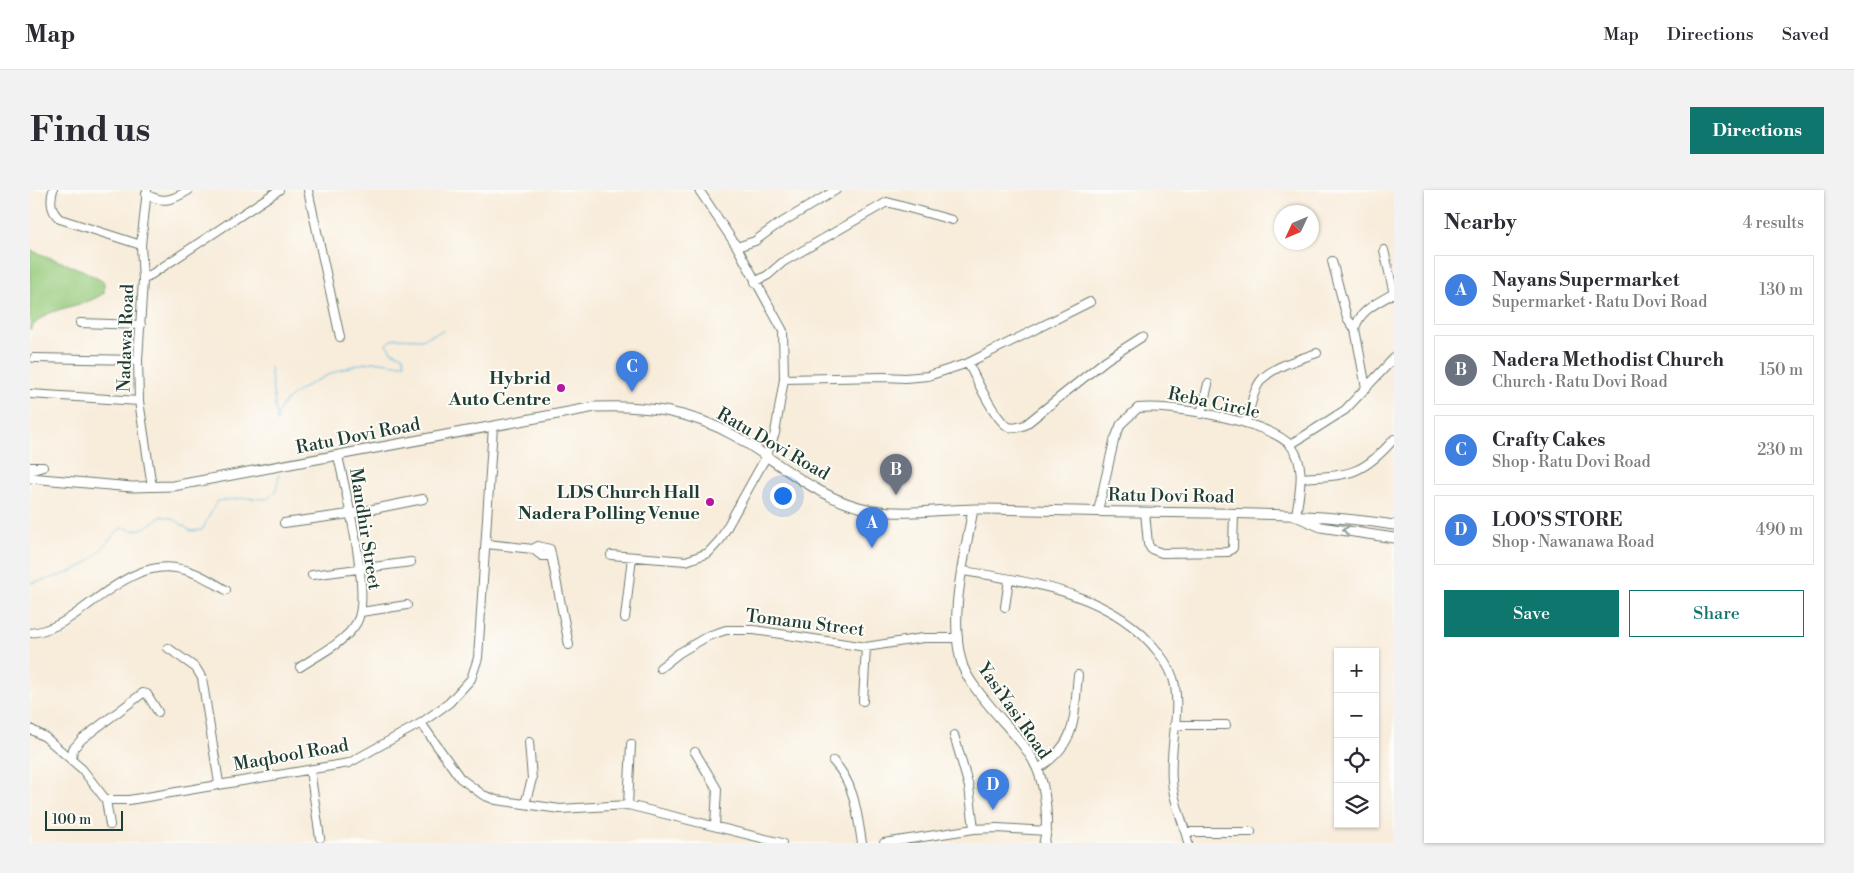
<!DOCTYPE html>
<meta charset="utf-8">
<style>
body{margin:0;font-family:"Libre Bodoni",serif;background:#f2f2f3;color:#2b2b33}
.controls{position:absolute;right:15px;bottom:15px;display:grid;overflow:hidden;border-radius:0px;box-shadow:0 1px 4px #0004}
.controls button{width:45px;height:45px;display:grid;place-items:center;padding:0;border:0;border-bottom:1px solid #e1e1e2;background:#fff;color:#2b2b33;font:25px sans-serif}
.compass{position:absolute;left:1244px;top:15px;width:45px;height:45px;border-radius:50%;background:#fff;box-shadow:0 1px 4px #0004;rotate:226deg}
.scale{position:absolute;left:15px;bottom:12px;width:78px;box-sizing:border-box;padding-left:5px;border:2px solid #1f3d34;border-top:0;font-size:14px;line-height:18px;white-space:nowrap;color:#1f3d34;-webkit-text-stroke:4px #fdfcf7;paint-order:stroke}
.you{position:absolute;left:752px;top:305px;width:18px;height:18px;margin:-12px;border:4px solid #fff;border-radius:50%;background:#1a73e8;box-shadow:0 0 0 8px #1a73e833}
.badge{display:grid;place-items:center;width:32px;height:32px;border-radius:50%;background:#0f766e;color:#fff;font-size:16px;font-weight:700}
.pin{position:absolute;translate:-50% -41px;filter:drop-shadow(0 1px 2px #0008)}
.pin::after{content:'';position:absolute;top:26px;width:18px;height:15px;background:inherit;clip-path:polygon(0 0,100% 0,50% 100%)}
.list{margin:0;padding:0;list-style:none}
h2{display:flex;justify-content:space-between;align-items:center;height:65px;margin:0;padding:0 20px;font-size:21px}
h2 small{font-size:16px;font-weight:400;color:#7c7c81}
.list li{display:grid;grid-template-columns:32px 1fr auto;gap:15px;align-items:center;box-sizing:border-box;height:70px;margin:0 10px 10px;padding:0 10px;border:1px solid #e1e1e2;border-radius:0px}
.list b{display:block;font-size:19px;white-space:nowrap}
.list p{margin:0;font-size:16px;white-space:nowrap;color:#7c7c81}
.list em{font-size:16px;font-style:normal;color:#7c7c81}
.actions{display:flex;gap:10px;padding:15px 20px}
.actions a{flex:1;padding:11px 0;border:1px solid #0f766e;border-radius:0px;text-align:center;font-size:18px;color:#0f766e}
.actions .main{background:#0f766e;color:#fff}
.icon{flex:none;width:28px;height:28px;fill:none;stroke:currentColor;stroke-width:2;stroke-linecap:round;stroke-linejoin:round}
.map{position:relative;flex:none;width:1364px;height:653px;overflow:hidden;border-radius:0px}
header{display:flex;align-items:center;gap:30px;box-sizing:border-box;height:70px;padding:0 25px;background:#fff;border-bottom:1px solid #e1e1e2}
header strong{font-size:24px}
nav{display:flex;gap:28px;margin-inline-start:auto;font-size:18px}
.intro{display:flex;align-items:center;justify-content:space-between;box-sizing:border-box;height:120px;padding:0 30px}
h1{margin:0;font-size:35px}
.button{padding:12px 22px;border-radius:0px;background:#0f766e;color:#fff;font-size:18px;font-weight:700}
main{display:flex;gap:30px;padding:0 30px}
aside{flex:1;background:#fff;border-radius:0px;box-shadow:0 1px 4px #0004}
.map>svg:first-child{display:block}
.green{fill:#96cb7c;stroke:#5a8458}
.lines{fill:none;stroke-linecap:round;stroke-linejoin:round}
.stream{stroke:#63bce1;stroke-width:1}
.minor-casing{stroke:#6b7a6e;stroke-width:10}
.major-casing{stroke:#6b7a6e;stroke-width:11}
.minor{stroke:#fff;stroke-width:8}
.major{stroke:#fff;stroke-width:9}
.oneway{stroke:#8f9e9a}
.poi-dot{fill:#b5179e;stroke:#fdfcf7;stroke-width:2}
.labels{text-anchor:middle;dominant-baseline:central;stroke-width:4;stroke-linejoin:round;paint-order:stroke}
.street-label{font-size:18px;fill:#1f3d34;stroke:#fdfcf7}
.poi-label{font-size:18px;font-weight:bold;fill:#1f3d34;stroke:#fdfcf7;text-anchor:end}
</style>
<header>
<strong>Map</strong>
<nav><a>Map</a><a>Directions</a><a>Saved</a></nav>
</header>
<div class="intro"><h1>Find us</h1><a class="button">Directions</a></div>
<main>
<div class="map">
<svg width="1364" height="653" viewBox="0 0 1364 653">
<rect width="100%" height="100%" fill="#fdfcf7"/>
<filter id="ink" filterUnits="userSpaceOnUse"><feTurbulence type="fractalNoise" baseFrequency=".02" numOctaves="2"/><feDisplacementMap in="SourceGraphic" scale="10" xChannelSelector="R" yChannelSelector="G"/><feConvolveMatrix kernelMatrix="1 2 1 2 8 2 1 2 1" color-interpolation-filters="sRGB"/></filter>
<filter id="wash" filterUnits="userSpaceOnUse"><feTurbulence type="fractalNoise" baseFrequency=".0096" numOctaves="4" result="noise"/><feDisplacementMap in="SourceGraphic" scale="20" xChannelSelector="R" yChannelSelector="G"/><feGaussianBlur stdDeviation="1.12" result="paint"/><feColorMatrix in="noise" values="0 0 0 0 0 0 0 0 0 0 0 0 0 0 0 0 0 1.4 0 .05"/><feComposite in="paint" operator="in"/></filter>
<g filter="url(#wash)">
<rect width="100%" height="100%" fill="#f8ecda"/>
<path class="green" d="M0,60L52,80L74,92V103C51,120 16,114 0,140Z"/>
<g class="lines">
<path class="stream" d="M240,177L247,232C248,227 249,221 251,217C265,196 320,173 344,172C355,171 361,176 375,173L373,166L361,161L356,154L365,148L391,149L413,141
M0,393C21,389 46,383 63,368C74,359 80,346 93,337C108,345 119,335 132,326L144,329L161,341L172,340L187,311L215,308L237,309L246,301L249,284"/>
</g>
</g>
<g filter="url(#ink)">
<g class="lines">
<defs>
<path id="minor" d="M23,0C20,11 20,21 30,29L111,55
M117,0L111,55L113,90L108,170L109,211L122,297
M278,0L310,147
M116,4C133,14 143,10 159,0
M707,57L725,51L744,37L806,0
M1354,60L1364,104
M1302,71L1317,128L1325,139
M113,90L249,0
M725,92L738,85L753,72L857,12L922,30
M50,133L111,135
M4,168L108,170
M938,173C946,188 965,231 979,237C985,239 990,237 995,235L1076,170L1112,147
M754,189L854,187L875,188L898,186L938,173L1060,112
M1336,198L1325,139C1329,120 1349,112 1364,103
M0,204L109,211
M1171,224L1178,194
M1216,233C1220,220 1223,198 1233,188C1247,175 1270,169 1287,163
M1260,255L1315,220L1364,168
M0,277H13L0,281
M1271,288C1319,285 1332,286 1364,249
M1068,321L1084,251L1091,234L1108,218C1139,214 1240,231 1261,256C1277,276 1269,303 1266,326
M1115,322L1118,354L1121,359L1132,363L1198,362L1203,358L1204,324
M254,333L319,324L393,309
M457,354L503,359L508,356L520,359L539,455
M503,359L512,366H521
M581,365L656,371L678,363L690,350L712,310L736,267L745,243L754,189L753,141L707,57L669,0
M933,381C1001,392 1083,403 1128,462C1136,472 1143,483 1145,496C1150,526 1139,560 1142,591C1143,612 1154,632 1158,653
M282,385L381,372
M975,417L979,389
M331,422L377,415
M595,428L602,367
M0,443C20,441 36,431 51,420C80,399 113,370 151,379C167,382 182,392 196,400
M138,458L166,478L172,488L189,593
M270,477C288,465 316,452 327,432C342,405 315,299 308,266
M630,478L649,463L678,446L696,440H724L836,457L893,448H928
M833,511L836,457
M391,533L430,588L453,605L466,610L530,619L598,615L752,653
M1144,535H1196
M0,539L15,547L52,579L76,610L80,635
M924,545L939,597L944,639
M665,562L687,599L685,636
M42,568L43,559L52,549L113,503L117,504L128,522
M803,571C825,594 827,623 832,653
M1008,579C1049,551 1043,530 1048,485
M280,580L290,648
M76,610H99L319,573L391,533L419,513L441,489L448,468L463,236
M495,614L502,589L499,552
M598,615L601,554
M1156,642H1221
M854,653L944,639L967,638L1017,641"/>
<path id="major" d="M0,288L102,297L143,296L565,217C614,215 661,221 705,246C750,272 789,311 842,320C880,326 916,318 954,319C1029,321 1103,322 1178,323C1240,324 1302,325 1364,335
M943,319C935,366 917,430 933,477C939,491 949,503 959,515C975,535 997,555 1007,578C1016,598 1019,633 1014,653
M1268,327L1291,337L1364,348"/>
</defs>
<use href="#minor" class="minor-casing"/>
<use href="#major" class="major-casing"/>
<use href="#minor" class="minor"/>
<use href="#major" class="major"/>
</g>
<defs><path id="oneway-chevron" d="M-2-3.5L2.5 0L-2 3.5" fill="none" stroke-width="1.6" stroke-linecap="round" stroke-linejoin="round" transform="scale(1.25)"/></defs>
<use class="oneway" href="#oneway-chevron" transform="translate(1316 340) rotate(-171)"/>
</g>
<g class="poi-dot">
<circle cx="531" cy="198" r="5"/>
<circle cx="680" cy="312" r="5"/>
</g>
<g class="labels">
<g class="street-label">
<text transform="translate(96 148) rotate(-88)">Nadawa Road</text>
<text transform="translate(1184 213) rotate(12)">Reba Circle</text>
<text transform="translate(328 246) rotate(-11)">Ratu Dovi Road</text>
<text transform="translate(743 254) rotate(30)">Ratu Dovi Road</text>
<text transform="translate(1141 306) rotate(1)">Ratu Dovi Road</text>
<text transform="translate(335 339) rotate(81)">Mandhir Street</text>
<text transform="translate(775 433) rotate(7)">Tomanu Street</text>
<text transform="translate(984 521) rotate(55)">YasiYasi Road</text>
<text transform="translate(261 565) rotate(-10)">Maqbool Road</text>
</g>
<g class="poi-label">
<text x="521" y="188">Hybrid<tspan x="521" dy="21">Auto Centre</tspan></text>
<text x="670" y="302">LDS Church Hall<tspan x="670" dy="21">Nadera Polling Venue</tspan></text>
</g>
</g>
</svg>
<div class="controls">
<button>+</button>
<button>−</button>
<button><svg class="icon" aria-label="locate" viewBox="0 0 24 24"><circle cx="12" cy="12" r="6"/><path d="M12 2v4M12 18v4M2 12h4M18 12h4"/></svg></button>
<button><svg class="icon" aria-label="layers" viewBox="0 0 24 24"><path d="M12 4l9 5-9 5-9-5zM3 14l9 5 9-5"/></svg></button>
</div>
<svg class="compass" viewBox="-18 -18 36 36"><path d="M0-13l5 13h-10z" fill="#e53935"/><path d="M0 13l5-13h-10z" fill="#7c7c81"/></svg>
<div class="scale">100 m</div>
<div class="you"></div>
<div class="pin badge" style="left:842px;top:358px;background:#3f7fe0">A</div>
<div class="pin badge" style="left:866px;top:305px;background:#6b7280">B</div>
<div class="pin badge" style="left:602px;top:202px;background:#3f7fe0">C</div>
<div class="pin badge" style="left:963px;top:620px;background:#3f7fe0">D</div>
</div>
<aside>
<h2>Nearby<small>4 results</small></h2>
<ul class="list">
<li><span class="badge" style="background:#3f7fe0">A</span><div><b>Nayans Supermarket</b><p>Supermarket · Ratu Dovi Road</p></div><em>130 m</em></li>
<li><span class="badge" style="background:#6b7280">B</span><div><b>Nadera Methodist Church</b><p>Church · Ratu Dovi Road</p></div><em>150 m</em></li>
<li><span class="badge" style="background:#3f7fe0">C</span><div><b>Crafty Cakes</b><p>Shop · Ratu Dovi Road</p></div><em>230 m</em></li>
<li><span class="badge" style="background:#3f7fe0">D</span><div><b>LOO'S STORE</b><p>Shop · Nawanawa Road</p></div><em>490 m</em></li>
</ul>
<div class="actions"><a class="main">Save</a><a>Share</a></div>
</aside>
</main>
